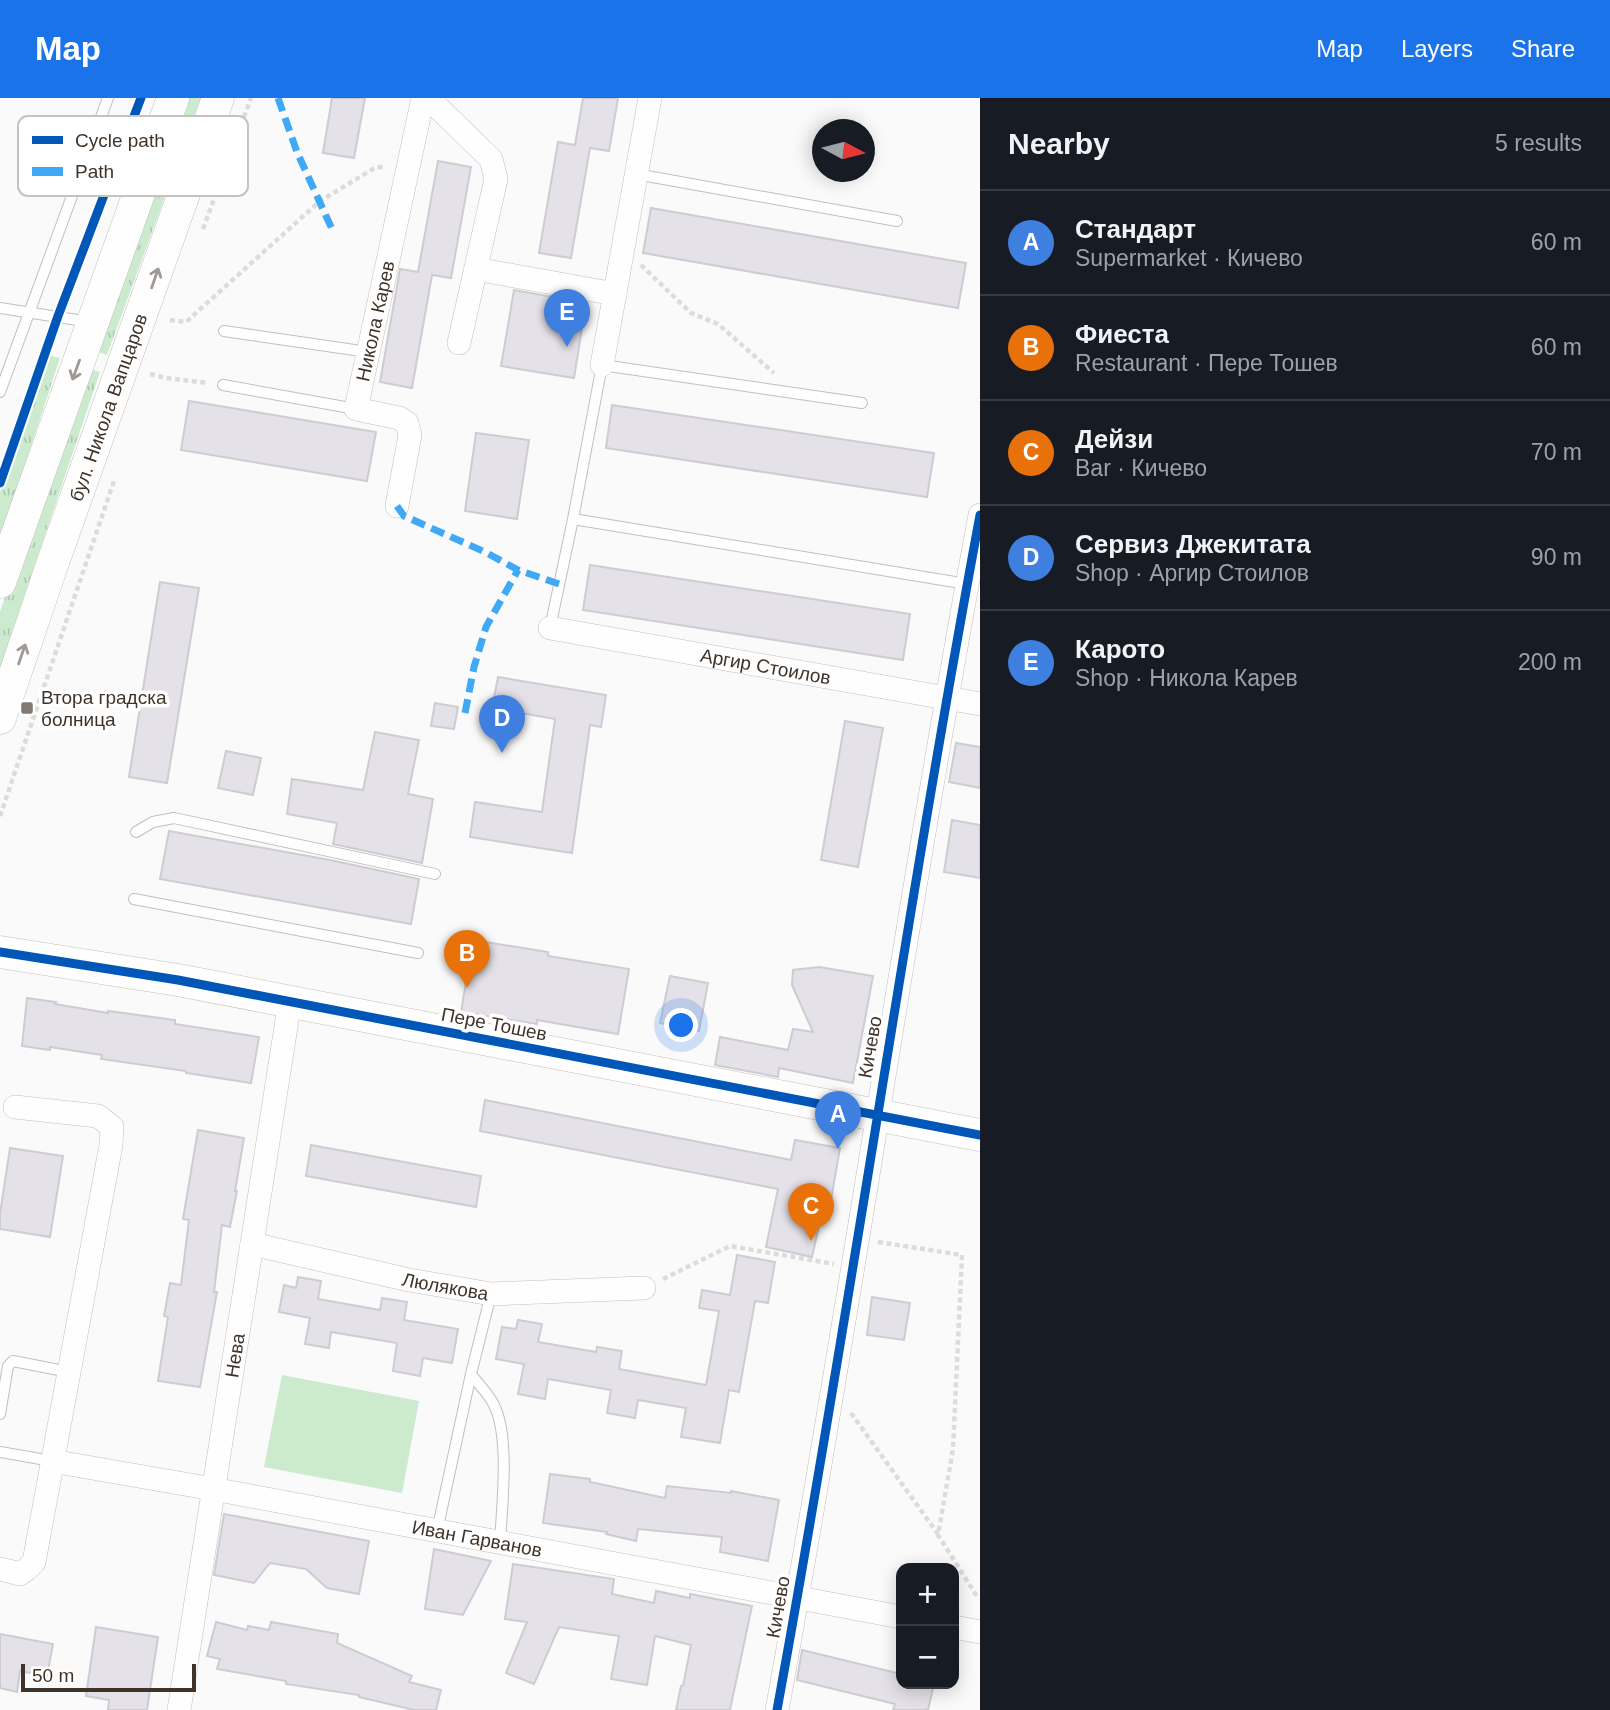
<!DOCTYPE html>
<meta charset="utf-8">
<style>
body{margin:0;font-family:Arial,sans-serif;background:#242831;color:#f1f3f6}
.controls{position:absolute;right:21px;bottom:21px;display:grid;overflow:hidden;border-radius:14px;box-shadow:0 4px 18px #0003}
.controls button{width:63px;height:63px;display:grid;place-items:center;padding:0;border:0;border-bottom:2px solid #363941;background:#171b24;color:#f1f3f6;font:35px sans-serif}
.compass{position:absolute;left:812px;top:21px;width:63px;height:63px;border-radius:50%;background:#171b24;box-shadow:0 4px 18px #0003;rotate:97deg}
.scale{position:absolute;left:21px;bottom:18px;width:175px;box-sizing:border-box;padding-left:7px;border:4px solid #40342a;border-top:0;font-size:19px;line-height:24px;white-space:nowrap;color:#40342a;-webkit-text-stroke:5px #fff;paint-order:stroke}
.you{position:absolute;left:682px;top:928px;width:24px;height:24px;margin:-18px;border:5px solid #fff;border-radius:50%;background:#1a73e8;box-shadow:0 0 0 10px #1a73e833}
.badge{display:grid;place-items:center;width:46px;height:46px;border-radius:50%;background:#1a73e8;color:#fff;font-size:23px;font-weight:700}
.pin{position:absolute;translate:-50% -58px;filter:drop-shadow(0 2px 4px #0008)}
.pin::after{content:'';position:absolute;top:37px;width:24px;height:21px;background:inherit;clip-path:polygon(0 0,100% 0,50% 100%)}
.list{margin:0;padding:0;list-style:none}
h2{display:flex;justify-content:space-between;align-items:center;height:91px;margin:0;padding:0 28px;font-size:30px}
h2 small{font-size:23px;font-weight:400;color:#9ea1a6}
.list li{display:grid;grid-template-columns:46px 1fr auto;gap:21px;align-items:center;box-sizing:border-box;height:105px;padding:0 28px;border-top:2px solid #363941}
.list b{display:block;font-size:26px;white-space:nowrap}
.list p{margin:0;font-size:23px;white-space:nowrap;color:#9ea1a6}
.list em{font-size:23px;font-style:normal;color:#9ea1a6}
.map{position:relative;flex:none;width:980px;height:1612px;overflow:hidden}
header{display:flex;align-items:center;gap:42px;box-sizing:border-box;height:98px;padding:0 35px;background:#1a73e8;color:#fff}
header strong{font-size:33px}
nav{display:flex;gap:38px;margin-inline-start:auto;font-size:24px}
main{display:flex}
aside{flex:1;background:#171b24}
.map>svg:first-child{display:block}
.grass{fill:url(#grass-tufts)}
.garden{fill:#cbeace}
.building{fill:#e4e2e8;stroke:#cdccd2;stroke-width:2}
.lines{fill:none;stroke-linecap:round;stroke-linejoin:round}
.lane-casing{stroke:#c4bfba;stroke-width:12}
.street-casing{stroke:#c4bfba;stroke-width:24}
.secondary-casing{stroke:#c4bfba;stroke-width:33}
.path{stroke:#dddcdb;stroke-width:4.5;stroke-dasharray:5 3.5;stroke-linecap:butt}
.lane{stroke:#fefefe;stroke-width:10}
.street{stroke:#fefefe;stroke-width:23}
.secondary{stroke:#fefefe;stroke-width:32}
.quiet{stroke:#3fa9f5;stroke-width:7;stroke-dasharray:14 7;stroke-linecap:butt}
.cycleway-casing{stroke:#fff;stroke-width:13}
.cycleway{stroke:#0057b8;stroke-width:9}
.oneway{stroke:#9f9994}
.poi-dot{fill:#817973;stroke:#fff;stroke-width:2.5}
.labels{text-anchor:middle;dominant-baseline:central;stroke-width:7;stroke-linejoin:round;paint-order:stroke}
.street-label{font-size:19px;fill:#40342a;stroke:#fff}
.poi-label{font-size:19px;fill:#40342a;stroke:#fff;text-anchor:start}
.key{fill:#fff;stroke:#c6c2bf;stroke-width:2}
.key-label{font-size:19px;fill:#40342a}
</style>
<header>
<strong>Map</strong>
<nav><a>Map</a><a>Layers</a><a>Share</a></nav>
</header>
<main>
<div class="map">
<svg width="980" height="1612" viewBox="0 0 980 1612">
<defs>
<pattern id="grass-tufts" width="24" height="20" patternUnits="userSpaceOnUse" patternTransform="scale(1.75)"><rect width="24" height="20" fill="#cbeace"/><path d="M3 7l-1-3M5 7V3M7 7l1-3M15 17l-1-3M17 17v-4M19 17l1-3" fill="none" stroke="#afc9b1"/></pattern>
</defs>
<rect width="100%" height="100%" fill="#fafafa"/>
<path class="grass" d="M183,0H201L107,257L90,251Z
M47,257L60,260L0,442V394Z
M84,269L100,274L0,570V514Z"/>
<path class="garden" d="M282,1277L419,1303L402,1395L264,1369Z"/>
<path class="building" d="M332,0H365L354,60L323,55Z
M583,0H618L609,53L590,50L571,160L539,155L558,44L575,47Z
M438,63L471,69L451,180L432,177L412,290L380,284L400,171L418,174Z
M651,110L966,165L958,210L643,155Z
M514,192L586,205L574,280L501,268Z
M189,303L376,334L367,383L181,352Z
M612,307L934,355L927,399L606,350Z
M476,335L529,342L517,421L465,413Z
M590,467L910,516L903,562L583,512Z
M160,484L199,490L167,685L129,679Z
M498,579L606,597L601,629L590,627L572,755L470,739L475,704L542,714L555,621L492,610Z
M435,605L458,609L454,631L431,628Z
M845,623L883,630L858,769L821,762Z
M375,634L419,642L408,696L433,701L422,765L333,746L337,725L287,716L292,681L363,692Z
M956,645L980,649V690L949,684Z
M226,653L261,660L253,697L218,690Z
M952,722L980,727V780L944,774Z
M169,733L330,762L419,781L411,826L160,781Z
M473,842L548,854V858L629,871L618,936L537,922V926L461,914Z
M819,869L873,878L853,985L779,970L778,979L715,967L720,939L788,952L793,931L813,934L792,887L793,872Z
M670,878L708,885L699,933L660,925Z
M27,900L56,904L55,906L108,915V913L175,922V926L259,939L251,985L186,975V973L101,961L102,957L50,949V952L22,948Z
M485,1002L791,1062L795,1042L840,1050L831,1102L825,1101L812,1159L766,1149L778,1091L480,1033Z
M198,1032L244,1040L235,1093H237L230,1129L222,1127L214,1194H217L200,1289L158,1283L168,1219L164,1218L170,1185L181,1187L189,1122L183,1121Z
M311,1047L481,1078L476,1109L306,1078Z
M10,1050L63,1058L50,1139L0,1131V1116Z
M737,1157L775,1164L768,1205L755,1203L739,1294L729,1292L720,1345L681,1339L686,1310L638,1302L635,1320L607,1315L611,1292L548,1281L545,1301L518,1296L524,1266L496,1261L502,1229L516,1231L518,1222L542,1226L538,1244L596,1254L597,1249L622,1253L619,1271L706,1287L719,1213L699,1210L702,1192L730,1197Z
M298,1179L321,1183L318,1201L380,1212L382,1200L407,1204L404,1222L458,1231L452,1265L423,1260L420,1278L393,1273L397,1245L331,1234L329,1250L305,1246L310,1220L279,1214L284,1187L296,1190Z
M872,1199L910,1205L904,1242L867,1237Z
M550,1376L590,1381V1384L665,1400L667,1388L731,1395V1393L779,1402L768,1463L720,1454L722,1439L638,1431L636,1443L606,1436L607,1434L543,1425Z
M224,1416L369,1443L359,1496L327,1490L306,1471L270,1465L254,1485L214,1477Z
M434,1451L491,1463L463,1517L425,1511Z
M513,1466L614,1481L612,1496L654,1505L656,1493L690,1500V1496L752,1508L730,1612H676L681,1588H683L691,1547L655,1538L647,1587L611,1581L619,1538L559,1529L534,1586L506,1575L527,1524L505,1521Z
M216,1524L247,1532L248,1528L269,1532L271,1524L338,1536L337,1545L412,1578L409,1584L441,1592L436,1612H414L359,1599V1597L286,1586V1583L217,1571L220,1561L207,1558Z
M96,1529L158,1539L147,1612H108L109,1602L86,1598Z
M0,1536L53,1546L47,1578L20,1573L17,1594L0,1590Z
M802,1552L901,1576V1586H934L928,1612H893L895,1606L797,1582Z"/>
<g class="lines">
<defs>
<path id="lane" d="M636,76L897,123
M0,210L90,224
M224,233L368,254
M223,287L356,311
M0,294L108,0
M573,421L602,267L862,305
M550,530L573,421L967,486
M136,734L153,724L174,720L435,776
M134,801L418,855
M471,1276C478,1286 489,1296 494,1307C510,1338 502,1408 500,1444
M0,1316L8,1268L13,1263L69,1274
M0,1354L52,1363
M437,1433L471,1276L491,1196"/>
<g id="street">
<path d="M428,0L491,61L496,81L459,245"/>
<path d="M476,171L615,196"/>
<path d="M602,267L650,0"/>
<path id="s1" d="M397,408L410,337L407,325L399,320L356,311L423,0"/>
<path id="s2" d="M550,530L980,606"/>
<path id="s3" d="M252,1146L409,1182L491,1196L644,1190"/>
<path id="s4" d="M52,1363L213,1391L901,1519"/>
<path d="M0,1471L20,1476L27,1471L34,1464L111,1047L112,1029L98,1018L15,1009"/>
<path d="M954,1529L980,1534"/>
<path id="s5" d="M179,1612L290,903"/>
<path d="M777,1612C850,1215 906,814 980,417"/>
</g>
<g id="secondary">
<path d="M0,484L173,0"/>
<path id="s6" d="M0,620L52,467L218,0"/>
<path d="M0,854L178,882L980,1037"/>
</g>
</defs>
<use href="#lane" class="lane-casing"/>
<use href="#street" class="street-casing"/>
<use href="#secondary" class="secondary-casing"/>
<path class="path" d="M203,131L251,0
M641,167L691,215L718,226L774,275
M170,222L186,224L320,103L373,71L385,68
M150,276L166,280L208,285
M0,718L115,380
M878,1144L962,1157L953,1351L938,1437L978,1500
M663,1181L730,1148L834,1166
M851,1315L938,1436"/>
<use href="#lane" class="lane"/>
<use href="#street" class="street"/>
<use href="#secondary" class="secondary"/>
<path class="quiet" d="M278,0L297,54L332,131
M397,408L404,418L485,454L518,472L559,486
M465,615L474,569L486,529L518,472"/>
<defs>
<path id="cycleway" d="M0,385L58,218L141,0
M0,854L178,882L980,1037
M777,1612C850,1215 906,814 980,417"/>
</defs>
<use href="#cycleway" class="cycleway-casing"/>
<use href="#cycleway" class="cycleway"/>
</g>
<defs><path id="oneway-shaft" d="M-6 0H5M1.5-3L5.5 0L1.5 3" fill="none" stroke-width="1.6" stroke-linecap="round" stroke-linejoin="round" transform="scale(1.75)"/></defs>
<g class="oneway">
<use href="#oneway-shaft" transform="translate(155 180) rotate(-71)"/>
<use href="#oneway-shaft" transform="translate(76 272) rotate(110)"/>
<use href="#oneway-shaft" transform="translate(22 556) rotate(-71)"/>
</g>
<rect class="poi-dot" x="20" y="603" width="14" height="14" rx="3.5"/>
<g class="labels">
<g class="street-label">
<text stroke="none"><textPath href="#s1" startOffset="228">Никола Карев</textPath></text>
<text stroke="none"><textPath href="#s6" startOffset="329">бул. Никола Вапцаров</textPath></text>
<text stroke="none"><textPath href="#s2" startOffset="219">Аргир Стоилов</textPath></text>
<text transform="translate(494 926) rotate(11)">Пере Тошев</text>
<text transform="translate(870 949) rotate(-80)">Кичево</text>
<text stroke="none"><textPath href="#s3" startOffset="198">Люлякова</textPath></text>
<text stroke="none"><textPath href="#s5" startOffset="359">Нева</textPath></text>
<text stroke="none"><textPath href="#s4" startOffset="432">Иван Гарванов</textPath></text>
<text transform="translate(778 1509) rotate(-80)">Кичево</text>
</g>
<g class="poi-label">
<text x="41" y="599">Втора градска<tspan x="41" dy="22">болница</tspan></text>
</g>
</g>
<rect x="18" y="18" width="230" height="80" rx="10" class="key"/>
<rect x="32" y="38" width="31" height="8" fill="#0057b8"/>
<rect x="32" y="69" width="31" height="9" fill="#3fa9f5"/>
<g class="key-label">
<text x="75" y="49">Cycle path</text>
<text x="75" y="80">Path</text>
</g>
</svg>
<div class="controls">
<button>+</button>
<button>−</button>
</div>
<svg class="compass" viewBox="-18 -18 36 36"><path d="M0-13l5 13h-10z" fill="#e53935"/><path d="M0 13l5-13h-10z" fill="#9ea1a6"/></svg>
<div class="scale">50 m</div>
<div class="you"></div>
<div class="pin badge" style="left:838px;top:1051px;background:#3f7fe0">A</div>
<div class="pin badge" style="left:467px;top:890px;background:#e8710a">B</div>
<div class="pin badge" style="left:811px;top:1143px;background:#e8710a">C</div>
<div class="pin badge" style="left:502px;top:655px;background:#3f7fe0">D</div>
<div class="pin badge" style="left:567px;top:249px;background:#3f7fe0">E</div>
</div>
<aside>
<h2>Nearby<small>5 results</small></h2>
<ul class="list">
<li><span class="badge" style="background:#3f7fe0">A</span><div><b>Стандарт</b><p>Supermarket · Кичево</p></div><em>60 m</em></li>
<li><span class="badge" style="background:#e8710a">B</span><div><b>Фиеста</b><p>Restaurant · Пере Тошев</p></div><em>60 m</em></li>
<li><span class="badge" style="background:#e8710a">C</span><div><b>Дейзи</b><p>Bar · Кичево</p></div><em>70 m</em></li>
<li><span class="badge" style="background:#3f7fe0">D</span><div><b>Сервиз Джекитата</b><p>Shop · Аргир Стоилов</p></div><em>90 m</em></li>
<li><span class="badge" style="background:#3f7fe0">E</span><div><b>Карото</b><p>Shop · Никола Карев</p></div><em>200 m</em></li>
</ul>
</aside>
</main>
